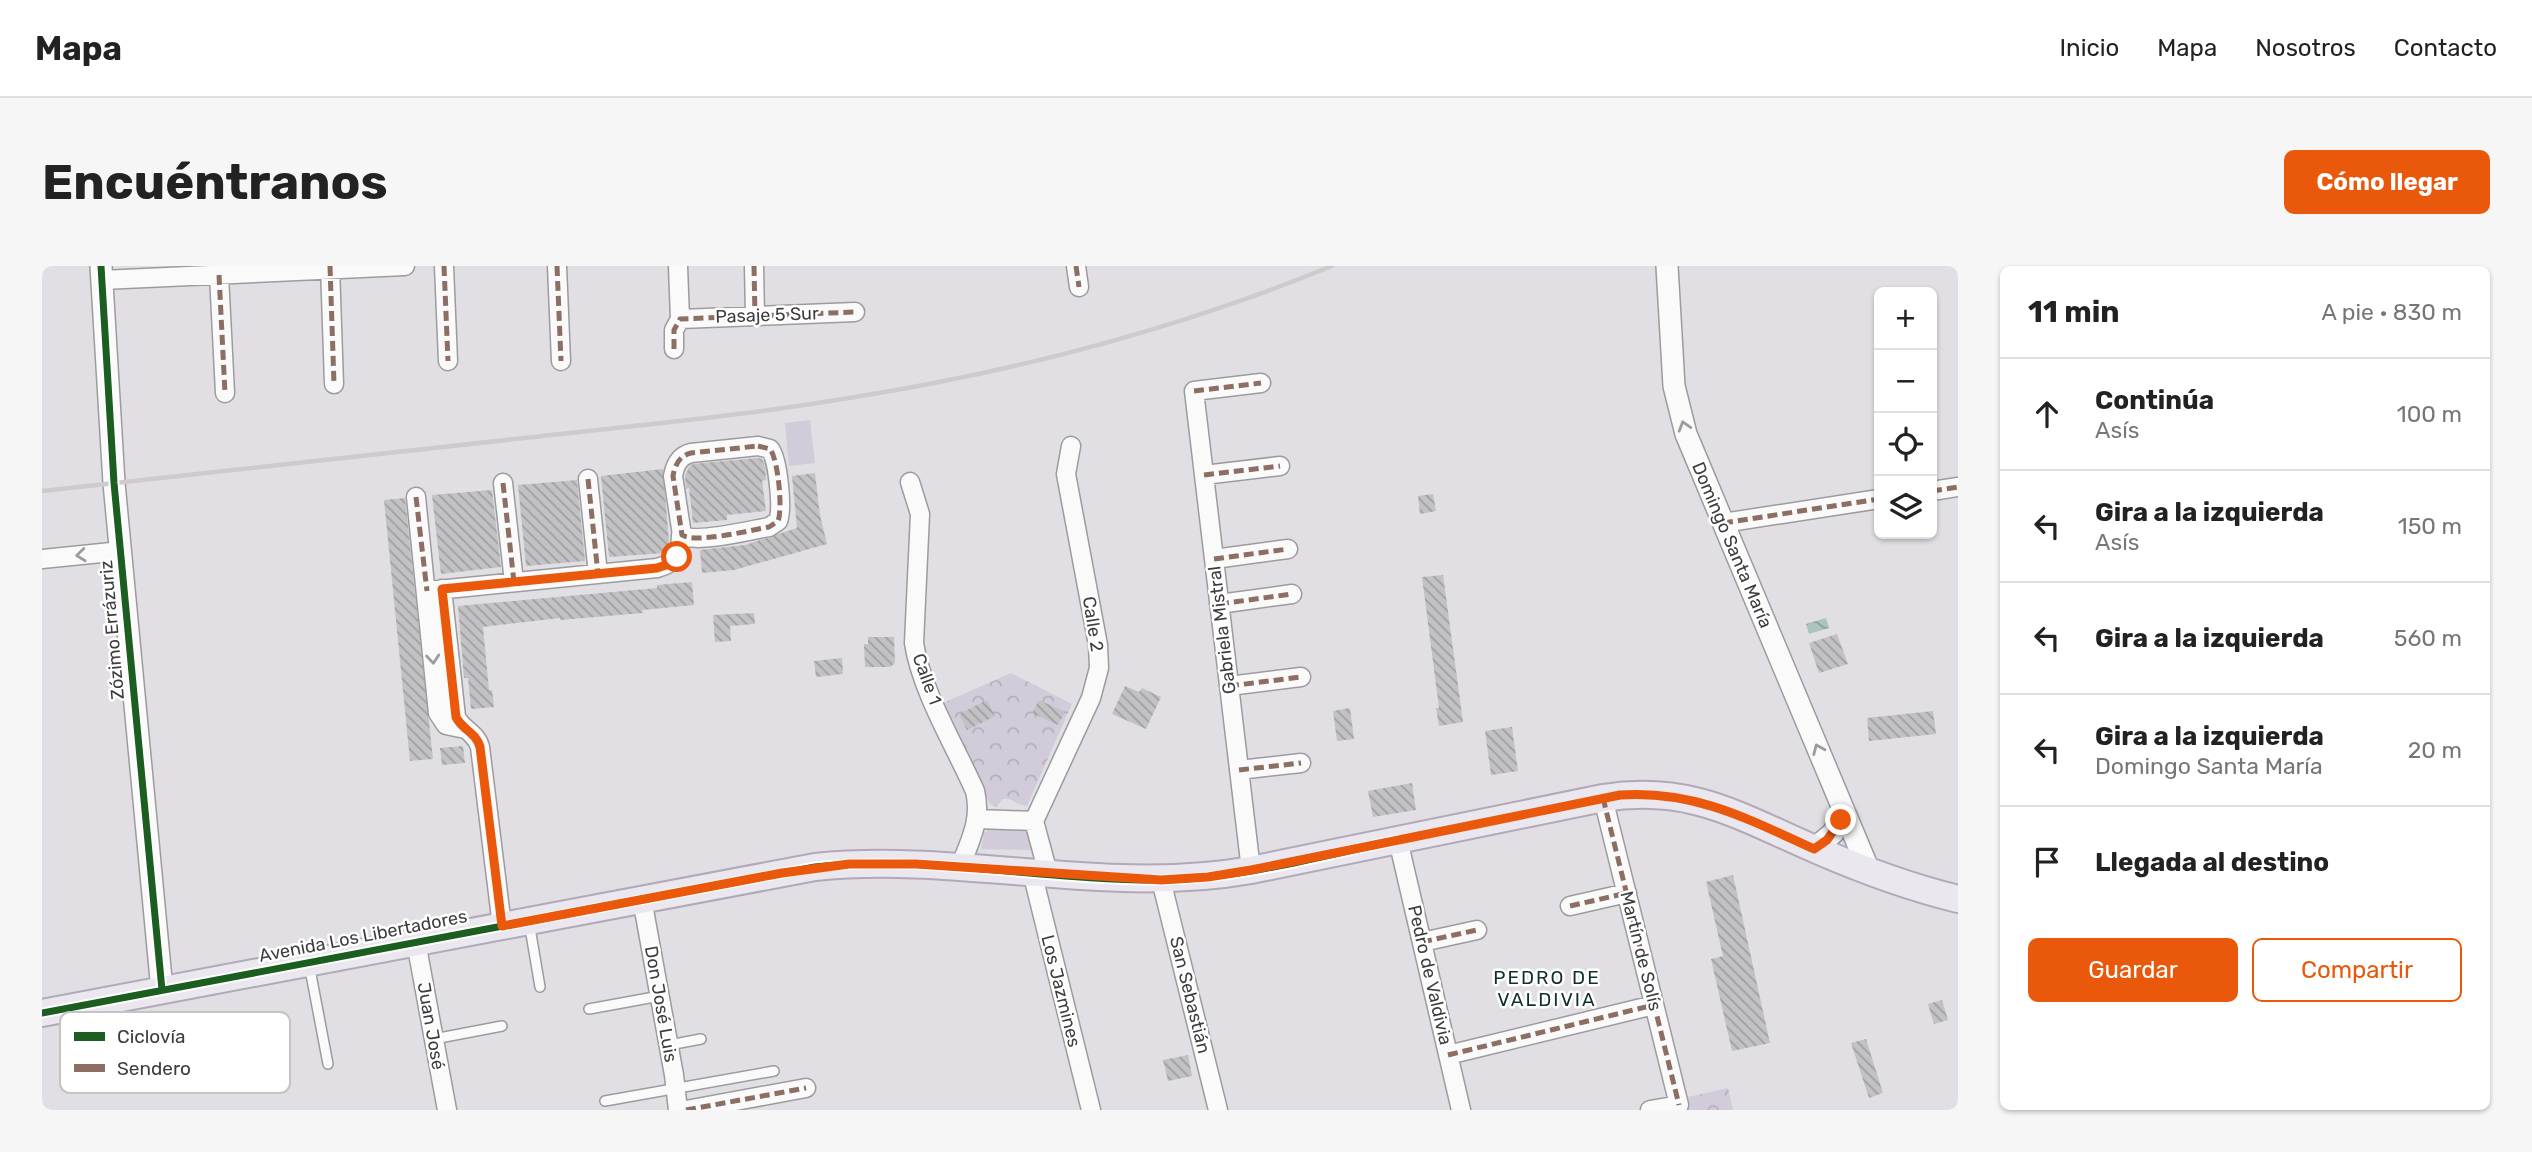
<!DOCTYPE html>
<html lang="es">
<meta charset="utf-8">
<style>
body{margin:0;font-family:Rubik,sans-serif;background:#f6f6f6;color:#222}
.controls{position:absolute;right:21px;top:21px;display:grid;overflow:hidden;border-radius:10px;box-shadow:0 2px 5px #0004}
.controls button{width:63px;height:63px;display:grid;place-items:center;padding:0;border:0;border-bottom:2px solid #e0e0e0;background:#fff;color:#222;font:35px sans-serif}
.stop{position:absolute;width:21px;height:21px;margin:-16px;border:5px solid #ea580c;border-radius:50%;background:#fff}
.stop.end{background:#ea580c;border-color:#fff;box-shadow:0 2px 7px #0008}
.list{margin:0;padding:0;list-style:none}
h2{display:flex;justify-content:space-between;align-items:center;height:91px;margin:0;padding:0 28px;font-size:30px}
h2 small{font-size:23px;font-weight:400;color:#767676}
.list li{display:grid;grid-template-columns:46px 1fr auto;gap:21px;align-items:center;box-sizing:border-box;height:112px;padding:0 28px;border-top:2px solid #e0e0e0}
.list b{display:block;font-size:26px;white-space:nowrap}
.list p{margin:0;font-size:23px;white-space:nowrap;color:#767676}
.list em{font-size:23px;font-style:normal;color:#767676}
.actions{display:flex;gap:14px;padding:21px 28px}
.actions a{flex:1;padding:16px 0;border:2px solid #ea580c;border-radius:10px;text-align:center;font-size:24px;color:#ea580c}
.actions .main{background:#ea580c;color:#fff}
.icon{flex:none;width:38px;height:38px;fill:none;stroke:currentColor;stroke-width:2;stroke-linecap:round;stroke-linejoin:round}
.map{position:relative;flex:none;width:1916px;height:844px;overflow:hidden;border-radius:10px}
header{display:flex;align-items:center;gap:42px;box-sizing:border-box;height:98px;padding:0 35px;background:#fff;border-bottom:2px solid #e0e0e0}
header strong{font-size:33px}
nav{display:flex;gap:38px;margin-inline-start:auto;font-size:24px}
.intro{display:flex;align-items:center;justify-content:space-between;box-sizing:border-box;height:168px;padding:0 42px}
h1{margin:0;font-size:49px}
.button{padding:18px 32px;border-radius:10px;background:#ea580c;color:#fff;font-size:24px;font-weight:700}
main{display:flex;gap:42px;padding:0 42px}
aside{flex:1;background:#fff;border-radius:10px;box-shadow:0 2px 5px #0004}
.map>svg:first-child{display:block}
.grass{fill:#d2cbda}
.forest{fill:url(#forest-crowns)}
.water{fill:url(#water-waves)}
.building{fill:url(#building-back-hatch)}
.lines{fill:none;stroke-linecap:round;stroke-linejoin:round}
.service-casing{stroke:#9c9b9e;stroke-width:12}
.minor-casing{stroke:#9c9b9e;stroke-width:21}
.tertiary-casing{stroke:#9c9b9e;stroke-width:24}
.primary-casing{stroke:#b1a9b8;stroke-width:30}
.service{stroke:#fafafb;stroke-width:9}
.minor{stroke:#fafafb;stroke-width:18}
.tertiary{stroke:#fafafb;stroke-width:21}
.primary{stroke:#ebe7ef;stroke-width:26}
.rail{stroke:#cdcbcd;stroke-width:4.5}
.quiet{stroke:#8d6e63;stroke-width:5;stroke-dasharray:10 5;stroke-linecap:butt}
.cycleway-casing{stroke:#fff;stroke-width:11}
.cycleway{stroke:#1b5e20;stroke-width:7}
.oneway{stroke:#9c9b9d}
.route{stroke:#ea580c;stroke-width:9}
.labels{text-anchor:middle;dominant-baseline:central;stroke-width:5;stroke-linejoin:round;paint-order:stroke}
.street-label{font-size:18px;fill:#3e3c3f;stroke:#fff}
.neighbourhood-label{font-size:19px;letter-spacing:2px;fill:#0f2f29;stroke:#fff}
.key{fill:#fff;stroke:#c5c4c5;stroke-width:2}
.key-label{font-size:19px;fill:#3e3c3f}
</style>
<header>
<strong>Mapa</strong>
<nav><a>Inicio</a><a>Mapa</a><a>Nosotros</a><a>Contacto</a></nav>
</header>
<div class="intro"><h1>Encuéntranos</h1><a class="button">Cómo llegar</a></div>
<main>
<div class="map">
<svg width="1916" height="844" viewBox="0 0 1916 844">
<defs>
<pattern id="forest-crowns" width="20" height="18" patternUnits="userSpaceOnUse" patternTransform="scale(1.75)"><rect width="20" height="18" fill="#d2cbda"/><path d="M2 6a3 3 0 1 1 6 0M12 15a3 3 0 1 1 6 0" fill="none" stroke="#b5afbc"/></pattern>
<pattern id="water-waves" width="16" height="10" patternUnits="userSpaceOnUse" patternTransform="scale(1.75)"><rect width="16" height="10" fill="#acc4bf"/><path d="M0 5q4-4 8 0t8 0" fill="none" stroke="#8da09d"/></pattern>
<pattern id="building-back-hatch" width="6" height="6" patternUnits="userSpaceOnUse" patternTransform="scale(1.75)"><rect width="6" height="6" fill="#c2c1c4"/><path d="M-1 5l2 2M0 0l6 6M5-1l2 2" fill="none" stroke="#9f9ea1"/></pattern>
</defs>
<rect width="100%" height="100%" fill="#e1dfe3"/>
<path class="grass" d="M768,154L773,197L747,200L743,157Z
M952,560C973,561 994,555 990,584L939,583L942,567Z"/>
<path class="forest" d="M969,407L1030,438L985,540C976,540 969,531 961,533L954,541L948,538L901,437Z
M1686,822L1691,844H1634L1648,841L1646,831Z"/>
<path class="water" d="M1784,352L1787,362L1767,368L1764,358Z"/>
<path class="building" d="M716,192L720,193L723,201L724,214L720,215L724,245L685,249V254L651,257L647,222L644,223L643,210L647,201L651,198Z
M621,203L627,276L625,284L622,287L567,291L559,210Z
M773,207L778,249L785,278L692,304L660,307L658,284L703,279L755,262L750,210Z
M535,214L543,295L484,300L476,219Z
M450,224L459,301L399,308L390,229Z
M1391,228L1394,245L1378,248L1376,230Z
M363,232L391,493L368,495L342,234Z
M1401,309L1421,456L1397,460L1394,442H1397L1380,311Z
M650,316L652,339L600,344L601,347L518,354V352L441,361L447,424H450L452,441L429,443L426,412H422L416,340L615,322V319Z
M712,347L713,358L688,360L689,375L673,376L671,349Z
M1795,368L1806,398L1777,407L1767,377Z
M826,371H852L853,397L848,401H823L822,378H826Z
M800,392L801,408L774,411L772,395Z
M1083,420L1097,426L1100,422L1119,431L1104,463L1070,448Z
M945,434L953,450L925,464L917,448Z
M997,434L1023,446L1016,459L990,447Z
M1308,442L1312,473L1295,475L1291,445Z
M1891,445L1894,468L1827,475L1825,452Z
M1470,461L1476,505L1449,509L1443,465Z
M421,480L423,497L400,499L398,482Z
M1370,517L1374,544L1331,551L1326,525Z
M1691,609L1728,777L1690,785L1669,693L1681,690L1664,616Z
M1900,734L1906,754L1892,758L1886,738Z
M1824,773L1841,827L1827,832L1809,777Z
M1146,789L1150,810L1126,815L1121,794Z"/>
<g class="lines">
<defs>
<path id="service" d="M487,656L498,721
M267,698L286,798
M547,743L618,730
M392,773L460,760
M627,779L659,773
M563,835L732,805"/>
<path id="minor" d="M288,0L292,118
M402,0L406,95
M515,0L519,95
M712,0L713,50
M1034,0L1037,21
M177,9L183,127
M60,14L363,0
M638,53L813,46
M632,83V64L638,53L636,0
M716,180L728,183C736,193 741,243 736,255L727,261C709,264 654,278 640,269L631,210C633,199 637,190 649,187Z
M1162,209L1238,200
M546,213L556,308
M868,216L878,248L872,377C879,424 913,480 933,525C940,553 928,575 918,601
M461,217L472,316
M1890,225L1916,221
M374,231L396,447L404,459L423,463
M1681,257L1837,233
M0,293L79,285
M1172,293L1246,283
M400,323L414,451C420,464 434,466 438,481L460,660
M385,325L615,302C634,297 639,287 639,269
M1177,338L1250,328
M1187,420L1259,411
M1197,504L1259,497
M1561,532L1637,839L1608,844
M936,553L992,555
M1356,574L1419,844
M1209,604L1152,125L1219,117
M990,606L1049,844
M1006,607L992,555L1049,432L1057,402L1056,379L1024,208L1029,180
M1119,614L1176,844
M600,633L632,809L636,844
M1528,640L1585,627
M374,676L405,844
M1380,676L1435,664
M1406,789L1612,739
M644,844L764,822"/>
<path id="tertiary" d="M59,0L72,217L120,724
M1625,0L1632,120L1644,168L1828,607
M1772,583L1791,567L1802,546"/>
<path id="primary" d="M0,747L773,601C918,586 1064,630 1209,604L1561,532C1649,518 1698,551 1775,584C1821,604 1867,621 1916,633"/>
</defs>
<use href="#service" class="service-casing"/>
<use href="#minor" class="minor-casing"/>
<use href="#tertiary" class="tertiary-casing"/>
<use href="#primary" class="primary-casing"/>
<use href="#service" class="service"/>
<use href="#minor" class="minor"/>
<use href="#tertiary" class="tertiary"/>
<use href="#primary" class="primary"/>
<path class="rail" d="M0,225C164,207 328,189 492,171C599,159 707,149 813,131C975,105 1138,62 1290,0"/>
<path class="quiet" d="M288,0L292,118
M402,0L406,95
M515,0L519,95
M712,0L713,50
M1034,0L1037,21
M177,9L183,127
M632,83V64L638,53L813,46
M1152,125L1219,117
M716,180L728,183C736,193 741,243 736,255L727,261C709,264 654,278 640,269L631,210C633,199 637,190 649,187Z
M1162,209L1238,200
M546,213L556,308
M461,217L472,316
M1890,225L1916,221
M374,231L385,325
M1681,257L1837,233
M1172,293L1246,283
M1177,338L1250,328
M1187,420L1259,411
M1197,504L1259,497
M1561,532L1637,839
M1528,640L1585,627
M1380,676L1435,664
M1406,789L1612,739
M644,844L764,822"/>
<defs>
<path id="cycleway" d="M59,0L72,217L120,724
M0,747L773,601C889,589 1004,615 1120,614C1199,613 1279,590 1356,574"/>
</defs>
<use href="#cycleway" class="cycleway-casing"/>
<use href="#cycleway" class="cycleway"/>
</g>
<defs><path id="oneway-chevron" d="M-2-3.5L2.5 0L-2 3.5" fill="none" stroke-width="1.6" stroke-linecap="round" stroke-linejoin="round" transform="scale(1.75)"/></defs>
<g class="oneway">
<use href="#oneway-chevron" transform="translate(1642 160) rotate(-107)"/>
<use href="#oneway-chevron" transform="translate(39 289) rotate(174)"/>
<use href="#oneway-chevron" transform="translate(391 393) rotate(85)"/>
<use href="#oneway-chevron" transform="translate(1776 483) rotate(-113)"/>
</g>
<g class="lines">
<path class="route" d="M635,291L630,297L615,302L400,323L414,451C420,464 434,466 438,481L460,660L740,607L807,598H874L1119,614L1166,611L1209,604L1578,529C1653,524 1706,553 1772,583L1785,574L1799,554"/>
</g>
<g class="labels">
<g class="street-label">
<text transform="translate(725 49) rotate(-2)">Pasaje 5 Sur</text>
<text transform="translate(1690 279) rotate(67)">Domingo Santa María</text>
<text transform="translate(1051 358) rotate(81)">Calle 2</text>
<text transform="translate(70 364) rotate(-95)">Zózimo Errázuriz</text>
<text transform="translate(1180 364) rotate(-97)">Gabriela Mistral</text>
<text transform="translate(885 413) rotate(70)">Calle 1</text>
<text transform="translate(321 670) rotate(-11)">Avenida Los Libertadores</text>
<text transform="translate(1599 685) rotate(76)">Martín de Solís</text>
<text transform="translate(1388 709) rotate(77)">Pedro de Valdivia</text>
<text transform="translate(1019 725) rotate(76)">Los Jazmines</text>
<text transform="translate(1148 729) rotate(76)">San Sebastián</text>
<text transform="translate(619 738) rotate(80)">Don José Luis</text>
<text transform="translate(389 760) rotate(80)">Juan José</text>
</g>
<g class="neighbourhood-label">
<text x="1505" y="711">PEDRO DE<tspan x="1505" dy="22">VALDIVIA</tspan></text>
</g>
</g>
<rect x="18" y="746" width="230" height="81" rx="10" class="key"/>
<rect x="32" y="766" width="31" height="9" fill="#1b5e20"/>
<rect x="32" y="798" width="31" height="8" fill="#8d6e63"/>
<g class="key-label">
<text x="75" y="777">Ciclovía</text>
<text x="75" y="809">Sendero</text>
</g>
</svg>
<div class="controls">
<button>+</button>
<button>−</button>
<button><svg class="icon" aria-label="locate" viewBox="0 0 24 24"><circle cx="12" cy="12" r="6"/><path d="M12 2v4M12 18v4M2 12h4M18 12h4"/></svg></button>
<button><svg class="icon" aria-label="layers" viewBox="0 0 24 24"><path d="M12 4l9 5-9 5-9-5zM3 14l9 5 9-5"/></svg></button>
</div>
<div class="stop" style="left:635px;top:291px"></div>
<div class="stop end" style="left:1799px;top:554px"></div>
</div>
<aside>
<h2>11 min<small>A pie · 830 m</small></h2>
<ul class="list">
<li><svg class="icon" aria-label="ahead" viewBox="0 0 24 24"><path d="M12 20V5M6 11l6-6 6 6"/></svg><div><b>Continúa</b><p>Asís</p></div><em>100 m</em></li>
<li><svg class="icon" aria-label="left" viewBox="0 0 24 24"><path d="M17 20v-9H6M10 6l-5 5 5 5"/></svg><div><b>Gira a la izquierda</b><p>Asís</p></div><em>150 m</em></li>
<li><svg class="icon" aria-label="left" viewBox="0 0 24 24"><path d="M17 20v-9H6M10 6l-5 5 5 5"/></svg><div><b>Gira a la izquierda</b></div><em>560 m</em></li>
<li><svg class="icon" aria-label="left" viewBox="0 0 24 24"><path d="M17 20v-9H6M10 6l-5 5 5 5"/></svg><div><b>Gira a la izquierda</b><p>Domingo Santa María</p></div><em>20 m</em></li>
<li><svg class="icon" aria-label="arrive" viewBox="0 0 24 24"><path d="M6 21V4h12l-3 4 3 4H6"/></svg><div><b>Llegada al destino</b></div></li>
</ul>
<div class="actions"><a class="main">Guardar</a><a>Compartir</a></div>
</aside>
</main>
